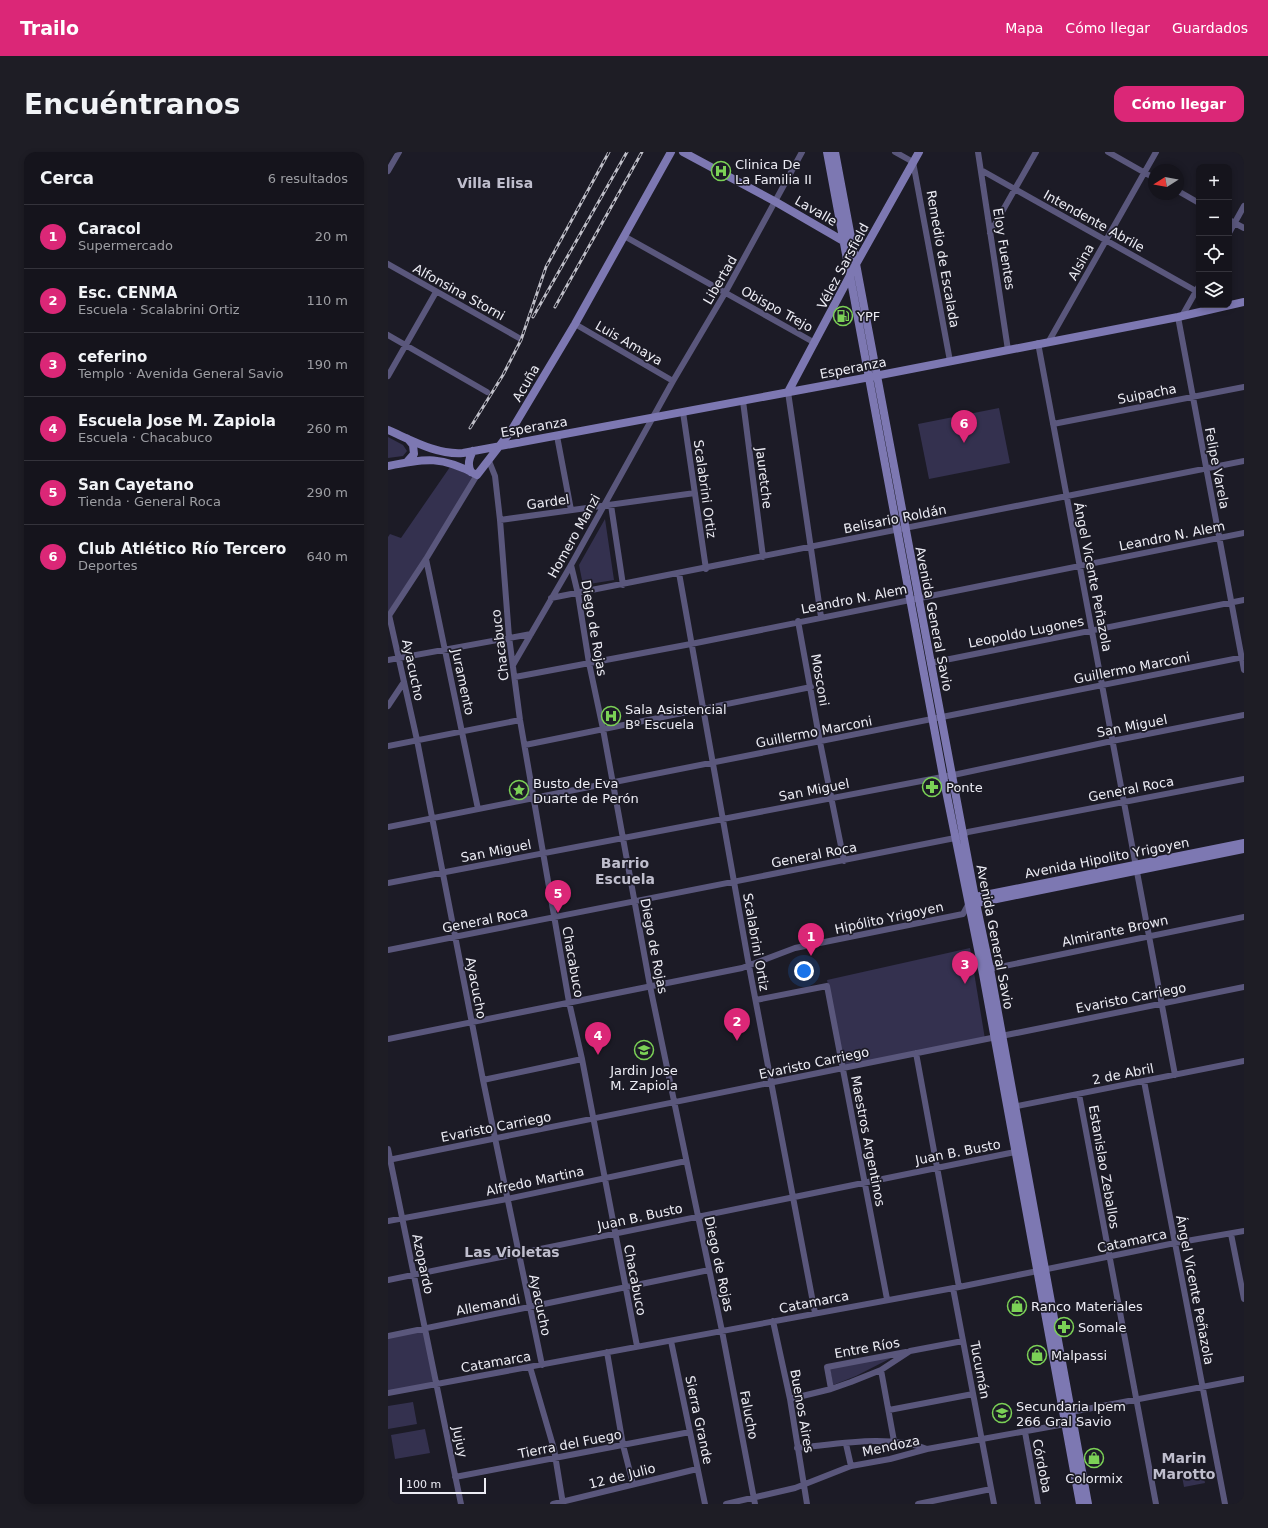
<!DOCTYPE html>
<html lang="es">
<meta charset="utf-8">
<style>
body{margin:0;font-family:"DejaVu Sans",sans-serif;background:#1e1d25;color:#f1f3f6}
.controls{position:absolute;right:12px;top:12px;display:grid;overflow:hidden;border-radius:8px;box-shadow:0 2px 6px #0003}
.controls button{width:36px;height:36px;display:grid;place-items:center;padding:0;border:0;border-bottom:1px solid #34333b;background:#15141c;color:#f1f3f6;font:20px sans-serif}
.compass{position:absolute;left:760px;top:12px;width:36px;height:36px;border-radius:50%;background:#15141c;box-shadow:0 2px 6px #0003;rotate:259deg}
.scale{position:absolute;left:12px;bottom:10px;width:86px;box-sizing:border-box;padding-left:4px;border:2px solid #ececf4;border-top:0;font-size:11px;line-height:14px;white-space:nowrap;color:#ececf4;-webkit-text-stroke:3px #1c1b26;paint-order:stroke}
.you{position:absolute;left:416px;top:819px;width:14px;height:14px;margin:-10px;border:3px solid #fff;border-radius:50%;background:#1a73e8;box-shadow:0 0 0 6px #1a73e833}
.badge{display:grid;place-items:center;width:26px;height:26px;border-radius:50%;background:#db2777;color:#fff;font-size:13px;font-weight:700}
.pin{position:absolute;translate:-50% -33px;filter:drop-shadow(0 1px 2px #0008)}
.pin::after{content:'';position:absolute;top:21px;width:14px;height:12px;background:inherit;clip-path:polygon(0 0,100% 0,50% 100%)}
.list{margin:0;padding:0;list-style:none}
h2{display:flex;justify-content:space-between;align-items:center;height:52px;margin:0;padding:0 16px;font-size:17px}
h2 small{font-size:13px;font-weight:400;color:#9d9ea3}
.list li{display:grid;grid-template-columns:26px 1fr auto;gap:12px;align-items:center;box-sizing:border-box;height:64px;padding:0 16px;border-top:1px solid #34333b}
.list b{display:block;font-size:15px;white-space:nowrap}
.list p{margin:0;font-size:13px;white-space:nowrap;color:#9d9ea3}
.list em{font-size:13px;font-style:normal;color:#9d9ea3}
.icon{flex:none;width:22px;height:22px;fill:none;stroke:currentColor;stroke-width:2;stroke-linecap:round;stroke-linejoin:round}
.map{position:relative;flex:none;width:856px;height:1352px;overflow:hidden;border-radius:12px}
header{display:flex;align-items:center;gap:24px;box-sizing:border-box;height:56px;padding:0 20px;background:#db2777;color:#fff}
header strong{font-size:19px}
nav{display:flex;gap:22px;margin-inline-start:auto;font-size:14px}
.intro{display:flex;align-items:center;justify-content:space-between;box-sizing:border-box;height:96px;padding:0 24px}
h1{margin:0;font-size:28px}
.button{padding:10px 18px;border-radius:12px;background:#db2777;color:#fff;font-size:14px;font-weight:700}
main{display:flex;gap:24px;padding:0 24px}
aside{flex:1;background:#15141c;border-radius:12px;box-shadow:0 2px 6px #0003}
.map>svg:first-child{display:block}
.green{fill:#34314f}
.lines{fill:none;stroke-linecap:round;stroke-linejoin:round}
.street{stroke:#5a577c;stroke-width:6}
.secondary{stroke:#7d78b2;stroke-width:8}
.rail-casing{stroke:#bfbfc8;stroke-width:3}
.rail{stroke:#1c1b26;stroke-width:1.5;stroke-dasharray:4.5;stroke-linecap:butt}
.labels{text-anchor:middle;dominant-baseline:central;stroke-width:3.5;stroke-linejoin:round;paint-order:stroke}
.poi-label{font-size:13px;fill:#ececf4;stroke:#1c1b26;text-anchor:start}
.street-label{font-size:13px;fill:#ececf4;stroke:#1c1b26}
.neighbourhood-label{font-size:14px;font-weight:bold;fill:#bfbecd;stroke:#1c1b26}
</style>
<header>
<strong>Trailo</strong>
<nav><a>Mapa</a><a>Cómo llegar</a><a>Guardados</a></nav>
</header>
<div class="intro"><h1>Encuéntranos</h1><a class="button">Cómo llegar</a></div>
<main>
<aside>
<h2>Cerca<small>6 resultados</small></h2>
<ul class="list">
<li><span class="badge">1</span><div><b>Caracol</b><p>Supermercado</p></div><em>20 m</em></li>
<li><span class="badge">2</span><div><b>Esc. CENMA</b><p>Escuela · Scalabrini Ortiz</p></div><em>110 m</em></li>
<li><span class="badge">3</span><div><b>ceferino</b><p>Templo · Avenida General Savio</p></div><em>190 m</em></li>
<li><span class="badge">4</span><div><b>Escuela Jose M. Zapiola</b><p>Escuela · Chacabuco</p></div><em>260 m</em></li>
<li><span class="badge">5</span><div><b>San Cayetano</b><p>Tienda · General Roca</p></div><em>290 m</em></li>
<li><span class="badge">6</span><div><b>Club Atlético Río Tercero</b><p>Deportes</p></div><em>640 m</em></li>
</ul>
</aside>
<div class="map">
<svg width="856" height="1352" viewBox="0 0 856 1352">
<rect width="100%" height="100%" fill="#1c1b26"/>
<path class="green" d="M611,256L622,311L541,327L530,272Z
M0,285L15,293L19,299L15,304L0,306Z
M62,315L86,325L58,371L0,460V385L2,382L13,386Z
M217,367L226,428L195,433L191,413Z
M143,630L146,646L123,650L121,634Z
M582,796L597,887L455,916L439,828Z
M36,1178L46,1232L0,1241V1186Z
M505,1205L468,1224L445,1233L442,1216Z
M25,1250L29,1272L0,1277V1254Z
M37,1277L42,1301L7,1307L3,1283Z
M815,1321L817,1331L796,1335L794,1324Z"/>
<g class="lines">
<path class="street" d="M507,0L525,10L562,209
M590,0L620,198
M720,0L766,26
M593,18L808,139
M0,19L11,0
M790,39L811,51
M841,68L856,76
M602,81L648,0
M841,81L856,54
M236,84L427,191
M0,112L131,186
M794,164L811,134
M790,165L856,518
M187,172L285,229
M0,183L99,240
M661,189L768,0
M650,191L787,923
M0,224L48,140
M400,240L433,465
M355,249L375,405
M295,260L318,417
M665,272L856,235
M169,284L183,358
M101,309L107,324L112,368L121,485L132,568L181,850L194,907L249,1194
M223,353L235,433
M112,368L307,341
M38,407L90,657
M183,413L190,442L201,511L215,577L262,834L334,1179L367,1352
M291,421L361,814L427,1161
M163,446L856,309
M1,463L29,588L95,928L154,1213
M0,465L38,407L89,323
M410,469L432,590L456,709
M0,508L143,482
M542,511L856,448
M125,513L183,413L285,229L337,141L414,0
M127,525L303,492L856,381
M0,554L16,530
M137,593L423,535
M0,594L132,568
M0,675L856,505
M0,731L570,622L724,589L856,563
M0,798L567,686L580,680L856,627
M602,817L856,765
M368,848L439,834L499,1147
M0,887L354,816L407,796L575,762L580,753
M528,901L571,1135
M95,928L194,907
M756,929L837,1352
M691,942L768,1352
M624,955L856,909
M0,997L73,1352
M0,1008L856,835
M0,1069L119,1047L298,1009
M843,1082L856,1147
M0,1128L627,1000
M565,1136L606,1352
M385,1169L402,1247L419,1352
M0,1184L321,1118
M283,1189L317,1352
M219,1200L235,1293L245,1332
M142,1215L166,1297L175,1352
M493,1218L506,1289
M443,1237L439,1215L518,1200
M0,1241L571,1135L787,1091L856,1079
M402,1247L443,1237L463,1230L493,1218L522,1199L575,1189
M501,1258L585,1242
M683,1260L856,1227
M637,1280L650,1352
M458,1292L463,1314
M409,1296C451,1292 500,1282 539,1297
M67,1325L302,1280
M165,1352L309,1317
M338,1352L407,1336L463,1314L502,1307L539,1297L677,1272
M530,1352L603,1337"/>
<path class="secondary" d="M295,0L388,50L457,90
M439,0L555,624L595,822L692,1352
M447,0L588,751L602,817L700,1352
M400,240L467,114L531,0
M0,278C23,288 49,303 75,301L482,225L790,165L856,150
M19,310L26,302L25,293L20,287
M0,314C38,306 54,304 89,323L123,279L187,172L283,0
M83,320C79,313 81,306 85,299
M587,745L856,691
M584,752L856,697"/>
<defs>
<path id="rail" d="M167,155L254,0
M145,165L239,0
M82,276L115,223L133,188L158,115L221,0"/>
</defs>
<use href="#rail" class="rail-casing"/>
<use href="#rail" class="rail"/>
</g>
<defs>
<symbol id="hospital-ring" viewBox="-11 -11 22 22"><circle r="9.5" fill="#1c1b26" stroke="#7bd156" stroke-width="1.5"/><path d="M-5-5h3v3.5h4V-5h3V5h-3V1.5h-4V5h-3Z" fill="#7bd156"/></symbol>
<symbol id="fuel-ring" viewBox="-11 -11 22 22"><circle r="9.5" fill="#1c1b26" stroke="#7bd156" stroke-width="1.5"/><path d="M-5.5-6h7V0h2V4h1.3V-2.5L3-4.5l.8-.8L6-3V5H2.5V1h-1V6h-7ZM-4.2-4.7v3.2H.2V-4.7Z" fill="#7bd156"/></symbol>
<symbol id="pharmacy-ring" viewBox="-11 -11 22 22"><circle r="9.5" fill="#1c1b26" stroke="#7bd156" stroke-width="1.5"/><path d="M-2-6h4v4h4v4h-4v4h-4v-4h-4v-4h4Z" fill="#7bd156"/></symbol>
<symbol id="sight-ring" viewBox="-11 -11 22 22"><circle r="9.5" fill="#1c1b26" stroke="#7bd156" stroke-width="1.5"/><path d="M0-6L1.8-2.2L6-1.7L2.9 1.2L3.7 5.4L0 3.3L-3.7 5.4L-2.9 1.2L-6-1.7L-1.8-2.2Z" fill="#7bd156"/></symbol>
<symbol id="school-ring" viewBox="-11 -11 22 22"><circle r="9.5" fill="#1c1b26" stroke="#7bd156" stroke-width="1.5"/><path d="M0-5L7-2L0 1L-7-2ZM-4 1L0 2.5L4 1V4Q0 6-4 4Z" fill="#7bd156"/></symbol>
<symbol id="shop-ring" viewBox="-11 -11 22 22"><circle r="9.5" fill="#1c1b26" stroke="#7bd156" stroke-width="1.5"/><path d="M-5-2.5h2.3a2.7 3.5 0 0 1 5.4 0H5L5.5 6h-11ZM-1.5-2.5h3a1.5 2.3 0 0 0-3 0Z" fill="#7bd156"/></symbol>
</defs>
<g fill-rule="evenodd">
<use href="#hospital-ring" x="322" y="8" width="22" height="22"/>
<use href="#fuel-ring" x="444" y="153" width="22" height="22"/>
<use href="#hospital-ring" x="212" y="553" width="22" height="22"/>
<use href="#pharmacy-ring" x="533" y="624" width="22" height="22"/>
<use href="#sight-ring" x="120" y="627" width="22" height="22"/>
<use href="#school-ring" x="245" y="887" width="22" height="22"/>
<use href="#shop-ring" x="618" y="1143" width="22" height="22"/>
<use href="#pharmacy-ring" x="665" y="1164" width="22" height="22"/>
<use href="#shop-ring" x="638" y="1192" width="22" height="22"/>
<use href="#school-ring" x="603" y="1250" width="22" height="22"/>
<use href="#shop-ring" x="695" y="1295" width="22" height="22"/>
</g>
<g class="labels">
<g class="poi-label">
<text x="347" y="12">Clinica De<tspan x="347" dy="15">La Familia II</tspan></text>
<text x="469" y="164">YPF</text>
<text x="237" y="557">Sala Asistencial<tspan x="237" dy="15">Bº Escuela</tspan></text>
<text x="145" y="631">Busto de Eva<tspan x="145" dy="15">Duarte de Perón</tspan></text>
<text x="558" y="635">Ponte</text>
<text x="256" y="918" text-anchor="middle">Jardin Jose<tspan x="256" dy="15">M. Zapiola</tspan></text>
<text x="643" y="1154">Ranco Materiales</text>
<text x="690" y="1175">Somale</text>
<text x="663" y="1203">Malpassi</text>
<text x="628" y="1254">Secundaria Ipem<tspan x="628" dy="15">266 Gral Savio</tspan></text>
<text x="706" y="1326" text-anchor="middle">Colormix</text>
</g>
<g class="street-label">
<text transform="translate(428 59) rotate(30)">Lavalle</text>
<text transform="translate(706 69) rotate(29)">Intendente Abrile</text>
<text transform="translate(616 97) rotate(81)">Eloy Fuentes</text>
<text transform="translate(555 107) rotate(80)">Remedio de Escalada</text>
<text transform="translate(693 110) rotate(-61)">Alsina</text>
<text transform="translate(455 114) rotate(-62)">Vélez Sarsfield</text>
<text transform="translate(332 128) rotate(-60)">Libertad</text>
<text transform="translate(71 140) rotate(29)">Alfonsina Storni</text>
<text transform="translate(389 157) rotate(29)">Obispo Trejo</text>
<text transform="translate(241 191) rotate(30)">Luis Amaya</text>
<text transform="translate(465 216) rotate(-11)">Esperanza</text>
<text transform="translate(138 231) rotate(-60)">Acuña</text>
<text transform="translate(759 242) rotate(-11)">Suipacha</text>
<text transform="translate(146 275) rotate(-10)">Esperanza</text>
<text transform="translate(829 316) rotate(79)">Felipe Varela</text>
<text transform="translate(376 326) rotate(83)">Jauretche</text>
<text transform="translate(317 337) rotate(82)">Scalabrini Ortiz</text>
<text transform="translate(160 350) rotate(-8)">Gardel</text>
<text transform="translate(507 367) rotate(-11)">Belisario Roldán</text>
<text transform="translate(186 384) rotate(-61)">Homero Manzi</text>
<text transform="translate(784 384) rotate(-11)">Leandro N. Alem</text>
<text transform="translate(705 425) rotate(79)">Ángel Vicente Peñazola</text>
<text transform="translate(466 447) rotate(-11)">Leandro N. Alem</text>
<text transform="translate(546 467) rotate(79)">Avenida General Savio</text>
<text transform="translate(206 476) rotate(80)">Diego de Rojas</text>
<text transform="translate(638 480) rotate(-11)">Leopoldo Lugones</text>
<text transform="translate(112 493) rotate(-97)">Chacabuco</text>
<text transform="translate(744 516) rotate(-11)">Guillermo Marconi</text>
<text transform="translate(25 518) rotate(78)">Ayacucho</text>
<text transform="translate(432 528) rotate(80)">Mosconi</text>
<text transform="translate(75 530) rotate(78)">Juramento</text>
<text transform="translate(744 574) rotate(-11)">San Miguel</text>
<text transform="translate(426 580) rotate(-11)">Guillermo Marconi</text>
<text transform="translate(743 637) rotate(-11)">General Roca</text>
<text transform="translate(426 638) rotate(-11)">San Miguel</text>
<text transform="translate(108 699) rotate(-11)">San Miguel</text>
<text transform="translate(426 703) rotate(-11)">General Roca</text>
<text transform="translate(719 706) rotate(-11)">Avenida Hipolito Yrigoyen</text>
<text transform="translate(501 766) rotate(-12)">Hipólito Yrigoyen</text>
<text transform="translate(97 768) rotate(-11)">General Roca</text>
<text transform="translate(727 779) rotate(-12)">Almirante Brown</text>
<text transform="translate(607 785) rotate(79)">Avenida General Savio</text>
<text transform="translate(368 790) rotate(80)">Scalabrini Ortiz</text>
<text transform="translate(266 794) rotate(79)">Diego de Rojas</text>
<text transform="translate(185 810) rotate(80)">Chacabuco</text>
<text transform="translate(88 836) rotate(79)">Ayacucho</text>
<text transform="translate(743 846) rotate(-11)">Evaristo Carriego</text>
<text transform="translate(426 911) rotate(-12)">Evaristo Carriego</text>
<text transform="translate(735 922) rotate(-11)">2 de Abril</text>
<text transform="translate(108 975) rotate(-11)">Evaristo Carriego</text>
<text transform="translate(480 989) rotate(79)">Maestros Argentinos</text>
<text transform="translate(570 1000) rotate(-11)">Juan B. Busto</text>
<text transform="translate(716 1015) rotate(80)">Estanislao Zeballos</text>
<text transform="translate(147 1029) rotate(-12)">Alfredo Martina</text>
<text transform="translate(252 1065) rotate(-12)">Juan B. Busto</text>
<text transform="translate(744 1089) rotate(-12)">Catamarca</text>
<text transform="translate(35 1112) rotate(78)">Azopardo</text>
<text transform="translate(331 1112) rotate(78)">Diego de Rojas</text>
<text transform="translate(247 1128) rotate(79)">Chacabuco</text>
<text transform="translate(807 1138) rotate(79)">Ángel Vicente Peñazola</text>
<text transform="translate(426 1150) rotate(-11)">Catamarca</text>
<text transform="translate(100 1153) rotate(-11)">Allemandi</text>
<text transform="translate(152 1153) rotate(78)">Ayacucho</text>
<text transform="translate(479 1196) rotate(-10)">Entre Ríos</text>
<text transform="translate(108 1210) rotate(-10)">Catamarca</text>
<text transform="translate(592 1218) rotate(79)">Tucumán</text>
<text transform="translate(414 1259) rotate(80)">Buenos Aires</text>
<text transform="translate(361 1263) rotate(79)">Falucho</text>
<text transform="translate(311 1268) rotate(78)">Sierra Grande</text>
<text transform="translate(72 1290) rotate(79)">Jujuy</text>
<text transform="translate(182 1292) rotate(-11)">Tierra del Fuego</text>
<text transform="translate(503 1294) rotate(-12)">Mendoza</text>
<text transform="translate(654 1314) rotate(79)">Córdoba</text>
<text transform="translate(234 1324) rotate(-14)">12 de Julio</text>
</g>
<g class="neighbourhood-label">
<text x="107" y="31">Villa Elisa</text>
<text x="237" y="711">Barrio<tspan x="237" dy="16">Escuela</tspan></text>
<text x="124" y="1100">Las Violetas</text>
<text x="796" y="1306">Marin<tspan x="796" dy="16">Marotto</tspan></text>
</g>
</g>
</svg>
<div class="controls">
<button>+</button>
<button>−</button>
<button><svg class="icon" aria-label="locate" viewBox="0 0 24 24"><circle cx="12" cy="12" r="6"/><path d="M12 2v4M12 18v4M2 12h4M18 12h4"/></svg></button>
<button><svg class="icon" aria-label="layers" viewBox="0 0 24 24"><path d="M12 4l9 5-9 5-9-5zM3 14l9 5 9-5"/></svg></button>
</div>
<svg class="compass" viewBox="-18 -18 36 36"><path d="M0-13l5 13h-10z" fill="#e53935"/><path d="M0 13l5-13h-10z" fill="#9d9ea3"/></svg>
<div class="scale">100 m</div>
<div class="you"></div>
<div class="pin badge" style="left:423px;top:804px">1</div>
<div class="pin badge" style="left:349px;top:889px">2</div>
<div class="pin badge" style="left:577px;top:832px">3</div>
<div class="pin badge" style="left:210px;top:903px">4</div>
<div class="pin badge" style="left:170px;top:761px">5</div>
<div class="pin badge" style="left:576px;top:291px">6</div>
</div>
</main>
